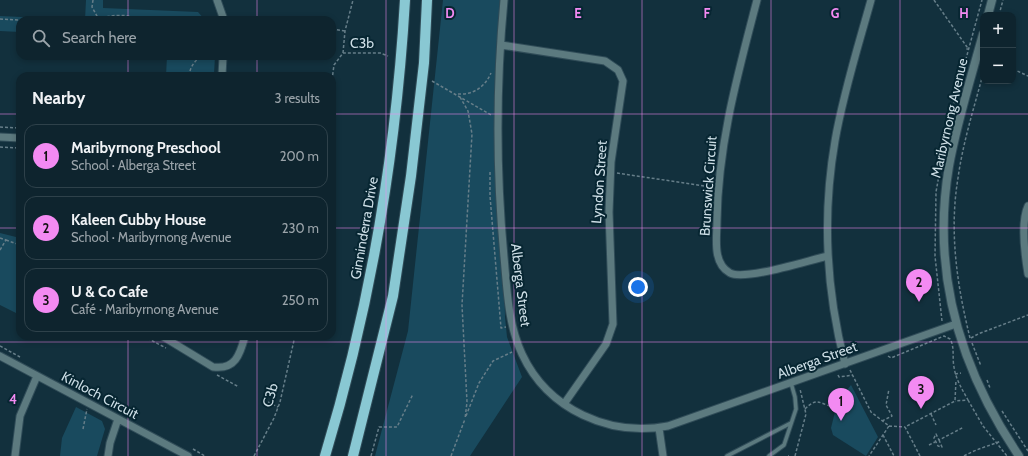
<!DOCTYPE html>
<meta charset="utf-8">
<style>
body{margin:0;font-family:Cabin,sans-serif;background:#172c36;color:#f1f3f6}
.controls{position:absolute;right:12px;top:12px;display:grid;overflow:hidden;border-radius:8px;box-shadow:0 2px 6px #0003}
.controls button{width:36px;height:36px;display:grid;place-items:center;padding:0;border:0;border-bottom:1px solid #2e414a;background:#0e242e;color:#f1f3f6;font:20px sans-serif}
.you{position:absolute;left:638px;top:287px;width:14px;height:14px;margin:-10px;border:3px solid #fff;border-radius:50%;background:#1a73e8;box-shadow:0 0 0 6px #1a73e833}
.badge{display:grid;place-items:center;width:26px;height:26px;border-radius:50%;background:#f38af2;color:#111;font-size:13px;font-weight:700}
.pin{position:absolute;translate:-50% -33px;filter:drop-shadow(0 1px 2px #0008)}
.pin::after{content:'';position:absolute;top:21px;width:14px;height:12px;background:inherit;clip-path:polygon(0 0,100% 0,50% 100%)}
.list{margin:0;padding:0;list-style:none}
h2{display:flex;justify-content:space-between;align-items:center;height:52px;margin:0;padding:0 16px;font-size:17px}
h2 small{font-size:13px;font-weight:400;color:#9ba4aa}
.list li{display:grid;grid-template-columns:26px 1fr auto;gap:12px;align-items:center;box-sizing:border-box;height:64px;margin:0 8px 8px;padding:0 8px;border:1px solid #2e414a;border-radius:12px}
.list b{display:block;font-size:15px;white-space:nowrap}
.list p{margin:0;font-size:13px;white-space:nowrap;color:#9ba4aa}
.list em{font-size:13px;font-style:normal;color:#9ba4aa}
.icon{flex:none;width:22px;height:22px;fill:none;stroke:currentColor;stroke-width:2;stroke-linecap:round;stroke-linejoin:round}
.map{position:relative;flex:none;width:1028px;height:456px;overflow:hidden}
.search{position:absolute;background:#0e242e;box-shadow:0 2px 6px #0003;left:16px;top:16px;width:320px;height:44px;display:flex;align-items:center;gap:10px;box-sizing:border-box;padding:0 14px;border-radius:12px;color:#9ba4aa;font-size:15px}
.panel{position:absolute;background:#0e242e;box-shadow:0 2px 6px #0003;left:16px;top:72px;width:320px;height:268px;border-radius:12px}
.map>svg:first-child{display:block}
.green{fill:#194a5e}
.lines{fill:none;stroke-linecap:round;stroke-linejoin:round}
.service-casing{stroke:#304c58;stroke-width:5.5}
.minor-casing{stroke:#304c58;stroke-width:9}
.tertiary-casing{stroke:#304c58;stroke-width:10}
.primary-casing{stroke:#304c58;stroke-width:12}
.path{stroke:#667e89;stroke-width:1.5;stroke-dasharray:3 2;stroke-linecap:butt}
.service{stroke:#5c7a7f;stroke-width:3.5}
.minor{stroke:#5c7a7f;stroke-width:7}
.tertiary{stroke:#5c7a7f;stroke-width:8}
.primary{stroke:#89c8d3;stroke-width:10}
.grid{fill:none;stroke:#f38af2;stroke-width:1;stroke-opacity:0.55}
.labels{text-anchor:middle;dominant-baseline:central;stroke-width:4;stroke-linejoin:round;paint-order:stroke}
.street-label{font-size:14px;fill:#cddee6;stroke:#072632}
.grid-label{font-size:13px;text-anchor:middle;font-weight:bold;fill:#f38af2;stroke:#072632;stroke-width:4;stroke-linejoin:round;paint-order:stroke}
</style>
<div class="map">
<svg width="1028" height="456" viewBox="0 0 1028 456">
<rect width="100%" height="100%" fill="#12303d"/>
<path class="green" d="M86,0H103V8L198,12L205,20H20V32L0,31V16L85,20Z
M443,0H500L499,13L505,317L507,337L522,377L470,456H375L408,331Z
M167,56H215L214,74L213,76H166Z
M0,233L20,238V315L0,305Z
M851,385L878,437L866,456L833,435L831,428L836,408L834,406Z
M76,407L102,421L105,429L97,456H60L62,438Z"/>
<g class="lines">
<defs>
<path id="service" d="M727,456L791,423
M769,456L784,445L796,409L795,397L791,383"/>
<path id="minor" d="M217,0L224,20
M504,0C496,85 496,172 504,257C507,289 508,324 522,354C548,410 610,437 668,426L956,324
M757,0C738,73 718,144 717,221C717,238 712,263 730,273C745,281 809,260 828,256
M501,45L605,61L618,70L623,81L611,162L609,212L613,324L606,344L564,404
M222,76L223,56
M0,137L20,138
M1028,206C1020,223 1025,256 1028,274
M162,336L213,367C235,370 240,355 245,336
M0,356L188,456
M845,364C826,290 822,216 835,141C843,94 858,47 871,0
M659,428L663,456
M15,456L20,416L37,376
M108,456L110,443L118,419"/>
<path id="tertiary" d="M988,15L992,0
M983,34C971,78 957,122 949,166C931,272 960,369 1019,456"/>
<path id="primary" d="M325,456C370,308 396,154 405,0
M353,456L393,296L411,176L424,63L427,0"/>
</defs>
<use href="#service" class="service-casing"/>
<use href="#minor" class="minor-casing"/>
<use href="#tertiary" class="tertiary-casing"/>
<use href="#primary" class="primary-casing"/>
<path class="path" d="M93,0L92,7L98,18
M934,0L967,47L966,49H969
M999,15L1003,0
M0,19L20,20
M92,20C107,16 125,12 139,20
M332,29L345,31
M343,53L345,31L353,0
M1013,69L1028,76
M125,76H151
M189,76C190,67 194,62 201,56
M332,80L334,65L343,53H380L388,56
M432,81L491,115
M458,94C473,95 485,87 491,73
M460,97L468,111L472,134L462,305L467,402L465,419
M0,127L20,128
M0,147L20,148
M490,172V196L501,328L506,327
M617,173L711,187
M0,238L6,240L0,250
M6,240L20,245
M942,321L935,256L936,192L948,125L982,0
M143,336L166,348
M970,338C957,285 949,232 958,178C963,142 974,108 983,74
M971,338L978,334L1028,315
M972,343L981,366
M0,346L20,357
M888,356L891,358L944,336L950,339C955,347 952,358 954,367C956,380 962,389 968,400L955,401
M850,370L871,412L889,426L869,456
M955,374L961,373
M217,375L239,387
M838,375L839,377L853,375
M987,380L990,388
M968,400L983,426L1007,456
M268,402L278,407
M805,409C816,398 818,402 832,407
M1002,411L1028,451
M931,414L936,425
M466,416L479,383L493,361L512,352
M882,421L892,416L886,405L889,389
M889,426L905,427
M83,429L87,409
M883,435L894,456
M939,440L942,447L938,446L934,438L936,434L939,440L964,427
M929,445L935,442
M193,449L205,456
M254,456L274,418L280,402L295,336
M371,456L379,427H397L413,394
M451,456L465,419
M788,456H789
M795,456L806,414L800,389
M920,456L905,427L955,401L956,380
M964,456C976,449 989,446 1001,441"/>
<use href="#service" class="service"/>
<use href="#minor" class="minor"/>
<use href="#tertiary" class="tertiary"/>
<use href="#primary" class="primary"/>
</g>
<path class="grid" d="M128,0V20M257,0V20M386,0V456M514,0V456M642,0V456M771,0V456M900,0V456M128,56V76M257,56V76M0,114H20M332,114H1028M0,228H20M332,228H1028M128,336V456M257,336V456M0,342H1028"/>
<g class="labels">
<g class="street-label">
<text x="362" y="43">C3b</text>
<text transform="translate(949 118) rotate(-77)">Maribyrnong Avenue</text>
<text transform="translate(599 182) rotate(-86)">Lyndon Street</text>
<text transform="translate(708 186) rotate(-86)">Brunswick Circuit</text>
<text transform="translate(364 228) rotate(-80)">Ginninderra Drive</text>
<text transform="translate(521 285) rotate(83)">Alberga Street</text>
<text transform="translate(817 360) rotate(-20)">Alberga Street</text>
<text transform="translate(100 395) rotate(28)">Kinloch Circuit</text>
<text transform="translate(270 395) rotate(-74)">C3b</text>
</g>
</g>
<g class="grid-label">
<text x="450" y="18">D</text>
<text x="578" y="18">E</text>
<text x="707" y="18">F</text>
<text x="835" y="18">G</text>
<text x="964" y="18">H</text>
<text x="13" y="404">4</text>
</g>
</svg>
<div class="controls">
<button>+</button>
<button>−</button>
</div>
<div class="you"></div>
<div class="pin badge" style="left:841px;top:421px">1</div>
<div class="pin badge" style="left:919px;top:302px">2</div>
<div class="pin badge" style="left:921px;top:409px">3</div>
<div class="search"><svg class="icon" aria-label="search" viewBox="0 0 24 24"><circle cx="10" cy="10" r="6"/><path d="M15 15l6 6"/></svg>Search here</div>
<section class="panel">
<h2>Nearby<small>3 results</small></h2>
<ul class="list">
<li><span class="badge">1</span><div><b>Maribyrnong Preschool</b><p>School · Alberga Street</p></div><em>200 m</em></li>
<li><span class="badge">2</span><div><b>Kaleen Cubby House</b><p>School · Maribyrnong Avenue</p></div><em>230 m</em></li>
<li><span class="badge">3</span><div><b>U &amp; Co Cafe</b><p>Café · Maribyrnong Avenue</p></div><em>250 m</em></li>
</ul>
</section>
</div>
